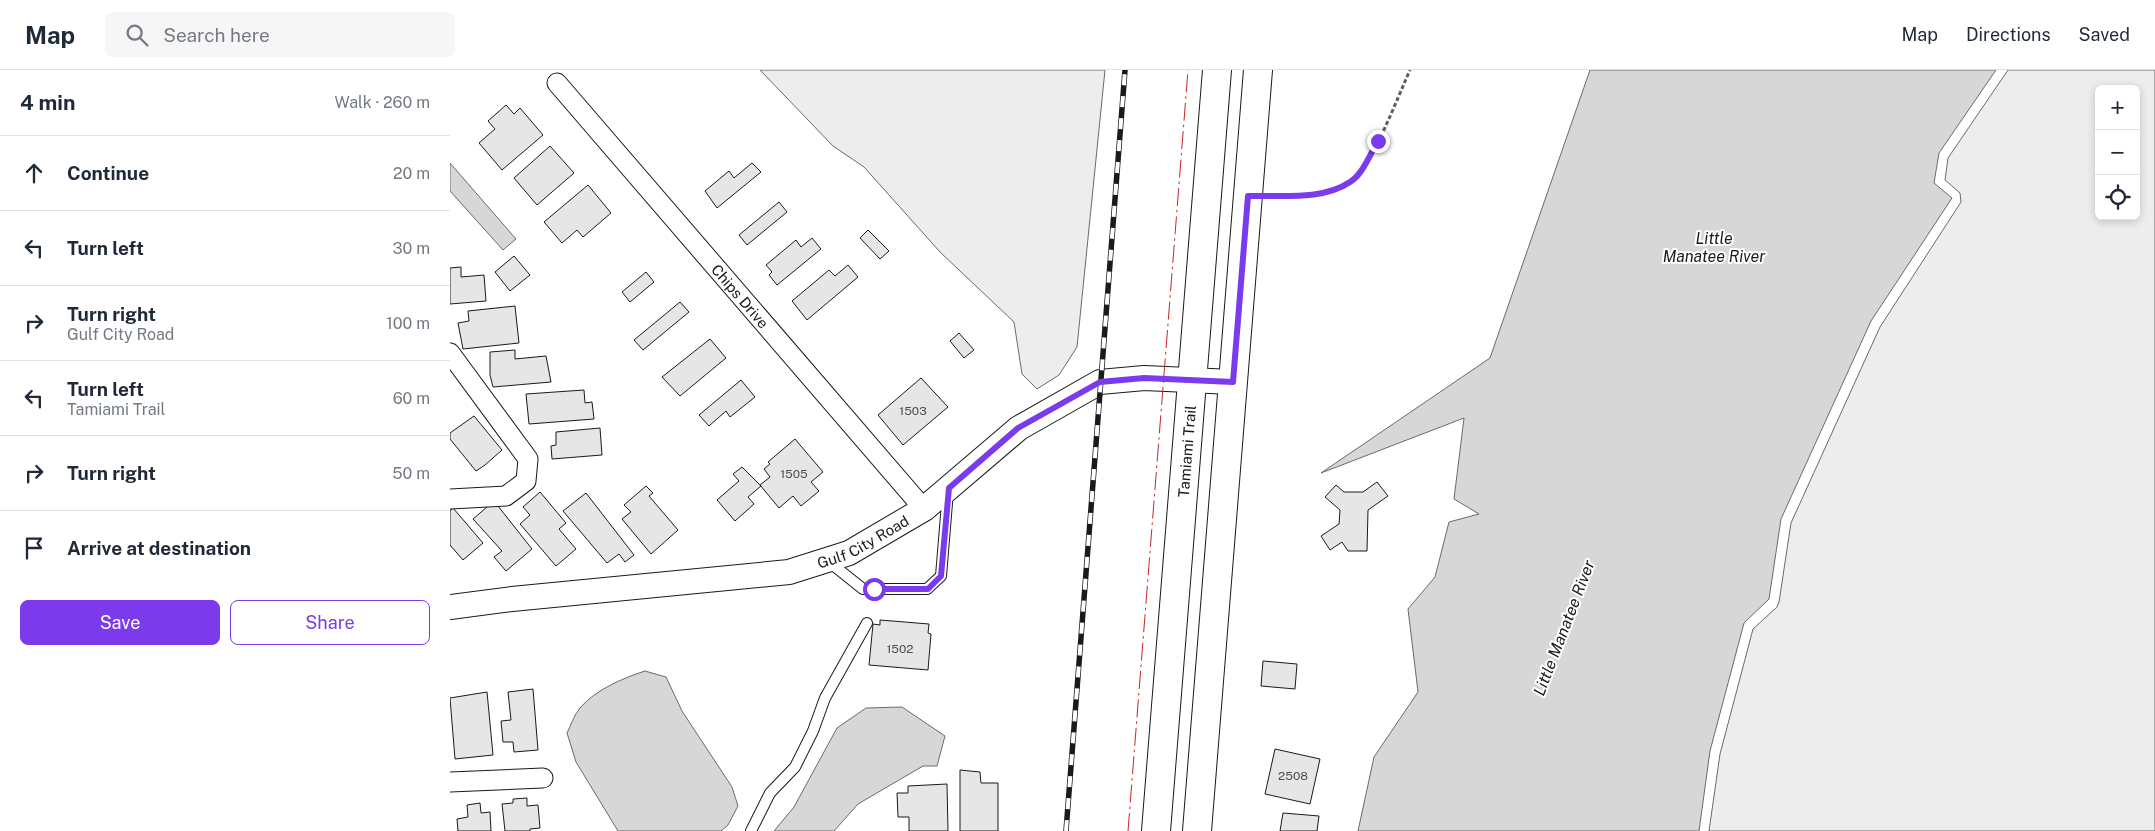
<!DOCTYPE html>
<meta charset="utf-8">
<style>
body{margin:0;font-family:"Public Sans",sans-serif;background:#f6f6f7;color:#1f2937}
.controls{position:absolute;right:15px;top:15px;display:grid;overflow:hidden;border-radius:8px;box-shadow:0 2px 8px #0003}
.controls button{width:45px;height:45px;display:grid;place-items:center;padding:0;border:0;border-bottom:1px solid #e0e1e3;background:#fff;color:#1f2937;font:25px sans-serif}
.stop{position:absolute;width:15px;height:15px;margin:-11px;border:4px solid #7c3aed;border-radius:50%;background:#fff}
.stop.end{background:#7c3aed;border-color:#fff;box-shadow:0 1px 5px #0008}
.list{margin:0;padding:0;list-style:none}
h2{display:flex;justify-content:space-between;align-items:center;height:65px;margin:0;padding:0 20px;font-size:21px}
h2 small{font-size:16px;font-weight:400;color:#747a83}
.list li{display:grid;grid-template-columns:32px 1fr auto;gap:15px;align-items:center;box-sizing:border-box;height:75px;padding:0 20px;border-top:1px solid #e0e1e3}
.list b{display:block;font-size:19px;white-space:nowrap}
.list p{margin:0;font-size:16px;white-space:nowrap;color:#747a83}
.list em{font-size:16px;font-style:normal;color:#747a83}
.actions{display:flex;gap:10px;padding:15px 20px}
.actions a{flex:1;padding:11px 0;border:1px solid #7c3aed;border-radius:8px;text-align:center;font-size:18px;color:#7c3aed}
.actions .main{background:#7c3aed;color:#fff}
.icon{flex:none;width:28px;height:28px;fill:none;stroke:currentColor;stroke-width:2;stroke-linecap:round;stroke-linejoin:round}
.map{position:relative;flex:none;width:1705px;height:761px;overflow:hidden}
header{display:flex;align-items:center;gap:30px;box-sizing:border-box;height:70px;padding:0 25px;background:#fff;border-bottom:1px solid #e0e1e3}
header strong{font-size:24px}
nav{display:flex;gap:28px;margin-inline-start:auto;font-size:18px}
.search{width:350px;height:45px;background:#f6f6f7;display:flex;align-items:center;gap:12px;box-sizing:border-box;padding:0 18px;border-radius:8px;color:#747a83;font-size:19px}
main{display:flex}
aside{flex:1;background:#fff}
.map>svg:first-child{display:block}
.built{fill:#ededed;stroke:#6a6a6a;fill-rule:evenodd}
.water{fill:#d7d7d7;stroke:#6a6a6a}
.building{fill:#e6e6e6;stroke:#1a1a1a}
.lines{fill:none;stroke-linecap:round;stroke-linejoin:round}
.service-casing{stroke:#1a1a1a;stroke-width:12}
.minor-casing{stroke:#1a1a1a;stroke-width:21}
.tertiary-casing{stroke:#1a1a1a;stroke-width:26}
.primary-casing{stroke:#1a1a1a;stroke-width:30}
.path{stroke:#5f5f5f;stroke-width:3;stroke-dasharray:4 2.5;stroke-linecap:butt}
.service{stroke:#fff;stroke-width:10}
.minor{stroke:#fff;stroke-width:19}
.tertiary{stroke:#fff;stroke-width:24}
.primary{stroke:#fff;stroke-width:28}
.rail-casing{stroke:#1a1a1a;stroke-width:5.5}
.rail{stroke:#fff;stroke-width:4;stroke-dasharray:11;stroke-linecap:butt}
.power{stroke:#c62828;stroke-width:1;stroke-dasharray:18 4 2.5 4;stroke-linecap:butt}
.route{stroke:#7c3aed;stroke-width:6}
.labels{text-anchor:middle;dominant-baseline:central;stroke-width:4;stroke-linejoin:round;paint-order:stroke}
.number-label{font-size:12px;fill:#4d4d4d}
.street-label{font-size:15px;fill:#1a1a1a;stroke:#fff}
.water-label{font-size:16px;font-style:italic;fill:#1a1a1a;stroke:#fff}
</style>
<header>
<strong>Map</strong>
<div class="search"><svg class="icon" aria-label="search" viewBox="0 0 24 24"><circle cx="10" cy="10" r="6"/><path d="M15 15l6 6"/></svg>Search here</div>
<nav><a>Map</a><a>Directions</a><a>Saved</a></nav>
</header>
<main>
<aside>
<h2>4 min<small>Walk · 260 m</small></h2>
<ul class="list">
<li><svg class="icon" aria-label="ahead" viewBox="0 0 24 24"><path d="M12 20V5M6 11l6-6 6 6"/></svg><div><b>Continue</b></div><em>20 m</em></li>
<li><svg class="icon" aria-label="left" viewBox="0 0 24 24"><path d="M17 20v-9H6M10 6l-5 5 5 5"/></svg><div><b>Turn left</b></div><em>30 m</em></li>
<li><svg class="icon" aria-label="right" viewBox="0 0 24 24"><path d="M7 20v-9h11M14 6l5 5-5 5"/></svg><div><b>Turn right</b><p>Gulf City Road</p></div><em>100 m</em></li>
<li><svg class="icon" aria-label="left" viewBox="0 0 24 24"><path d="M17 20v-9H6M10 6l-5 5 5 5"/></svg><div><b>Turn left</b><p>Tamiami Trail</p></div><em>60 m</em></li>
<li><svg class="icon" aria-label="right" viewBox="0 0 24 24"><path d="M7 20v-9h11M14 6l5 5-5 5"/></svg><div><b>Turn right</b></div><em>50 m</em></li>
<li><svg class="icon" aria-label="arrive" viewBox="0 0 24 24"><path d="M6 21V4h12l-3 4 3 4H6"/></svg><div><b>Arrive at destination</b></div></li>
</ul>
<div class="actions"><a class="main">Save</a><a>Share</a></div>
</aside>
<div class="map">
<svg width="1705" height="761" viewBox="0 0 1705 761">
<rect width="100%" height="100%" fill="#fff"/>
<path class="built" d="M310,0H655L627,277L609,305L587,319L572,304L564,252L490,182L414,97L383,76Z
M1558,0H1705V761H1259L1270,684L1303,559L1327,537L1329,532L1341,453L1430,257L1511,132L1510,123L1495,110L1498,88ZM1649,19H1686V146H1649Z"/>
<path class="water" d="M1140,0H1546L1489,83L1484,113L1502,128L1421,251L1331,449L1319,529L1294,553L1260,681L1249,761H908L924,687L968,622L958,539L985,507L999,452L1029,444L1004,429L1014,348L871,403L1040,288Z
M0,93L66,169L53,180L0,121Z
M195,601L216,607L232,641L282,717L288,736L278,755L271,761H168L126,692L117,663C121,655 124,645 130,638C145,620 173,608 195,601Z
M452,637L495,666L487,696H473L408,734L384,761H324L344,737L387,658L416,638Z"/>
<path class="building" d="M56,35L64,44L70,38L93,65L52,100L29,73L45,59L38,51Z
M100,76L124,103L87,135L64,108Z
M302,93L311,102L267,138L255,121L279,101L284,108Z
M138,115L161,143L133,167L127,160L112,173L94,152Z
M329,132L337,142L297,175L289,165Z
M418,160L439,181L430,189L410,168Z
M362,168L371,179L327,215L319,205L322,202L316,195L346,170L351,177Z
M64,186L80,205L60,221L45,202Z
M398,195L408,207L357,250L342,231L379,200L385,206Z
M11,197V207L34,205L36,231L0,234V198Z
M196,202L204,212L180,232L172,222Z
M230,232L239,242L193,280L184,270Z
M65,236L69,273L13,279L8,253L19,251L18,241Z
M509,263L524,280L514,288L500,271Z
M260,269L276,288L230,326L212,307Z
M65,280V289L96,286L101,312L43,317L40,305V282Z
M471,308L498,337L453,375L428,345Z
M291,310L305,327L280,347L276,341L259,356L249,345Z
M134,320L135,333L142,332L144,349L79,354L76,324Z
M24,346L52,380L35,395L26,401L0,369V363Z
M150,358L152,385L102,389L101,376L106,375V362Z
M345,369L373,402L361,412L369,421L351,436L343,426L329,438L310,415L320,407L314,399L320,394L318,392Z
M292,397L311,416L298,427L304,434L285,451L267,430L289,411L283,404Z
M927,412L938,426L918,440L917,481H898L892,472L880,480L871,466L889,454L890,440L875,427L886,415L894,422H913Z
M196,416L203,423L199,426L228,460L201,484L172,449L181,442L174,435Z
M90,422L116,453L109,459L126,479L106,496L70,454L80,445L73,437Z
M136,423L184,485L175,492L169,484L157,493L113,441Z
M44,431L82,479L56,501L44,487L52,481L23,449Z
M3,438L33,473L13,490L0,475V441Z
M430,550L479,554L478,563L481,564L478,600L419,595L423,554L430,555Z
M813,591L847,594L845,619L811,616Z
M83,619L88,680L64,682L63,672H53L51,651L61,650L58,622Z
M37,622L43,685L5,689L0,628Z
M825,679L870,689L860,734L815,724Z
M510,700L530,702L531,713H548V761H510Z
M497,714L498,761H459V747H448L447,723H458V716Z
M77,728V736L88,735L90,758L80,759V761H55L52,734L63,733V729Z
M30,733L31,743L40,742L41,761H8L7,749L18,747L17,735Z
M833,743L869,746L867,761H830Z"/>
<g class="lines">
<defs>
<path id="service" d="M378,491L413,519H477L491,506L498,421
M301,761L320,723L345,697L363,661L375,628L417,553"/>
<g id="minor">
<path id="s1" d="M107,13L474,439"/>
<path d="M0,283L78,389L76,411L56,426L0,429"/>
<path d="M0,712L93,708"/>
</g>
<g id="tertiary">
<path id="s2" d="M0,537L62,529L339,502L399,483L474,439L569,358L650,312L694,308L783,312"/>
</g>
<g id="primary">
<path id="s3" d="M706,761L767,0"/>
<path d="M747,761L808,0"/>
</g>
</defs>
<use href="#service" class="service-casing"/>
<use href="#minor" class="minor-casing"/>
<use href="#tertiary" class="tertiary-casing"/>
<use href="#primary" class="primary-casing"/>
<path class="path" d="M821,125C847,125 878,127 900,112C922,97 948,26 960,0"/>
<use href="#service" class="service"/>
<use href="#minor" class="minor"/>
<use href="#tertiary" class="tertiary"/>
<use href="#primary" class="primary"/>
<defs>
<path id="rail" d="M616,761L675,0"/>
</defs>
<use href="#rail" class="rail-casing"/>
<use href="#rail" class="rail"/>
<path class="power" d="M678,761L738,0"/>
</g>
<g class="lines">
<path class="route" d="M424,519H478L491,506L499,418L568,358L650,312L694,308L783,312L798,126C830,125 872,131 900,112C913,104 920,84 928,71"/>
</g>
<g class="labels">
<g class="number-label">
<text x="463" y="341">1503</text>
<text x="344" y="404">1505</text>
<text x="450" y="579">1502</text>
<text x="843" y="706">2508</text>
</g>
<g class="street-label">
<text stroke="none"><textPath href="#s1" startOffset="281">Chips Drive</textPath></text>
<text stroke="none"><textPath href="#s3" startOffset="381">Tamiami Trail</textPath></text>
<text stroke="none"><textPath href="#s2" startOffset="421">Gulf City Road</textPath></text>
</g>
<g class="water-label">
<text x="1264" y="168">Little<tspan x="1264" dy="18">Manatee River</tspan></text>
<text transform="translate(1114 558) rotate(-69)">Little Manatee River</text>
</g>
</g>
</svg>
<div class="controls">
<button>+</button>
<button>−</button>
<button><svg class="icon" aria-label="locate" viewBox="0 0 24 24"><circle cx="12" cy="12" r="6"/><path d="M12 2v4M12 18v4M2 12h4M18 12h4"/></svg></button>
</div>
<div class="stop" style="left:424px;top:519px"></div>
<div class="stop end" style="left:928px;top:71px"></div>
</div>
</main>
